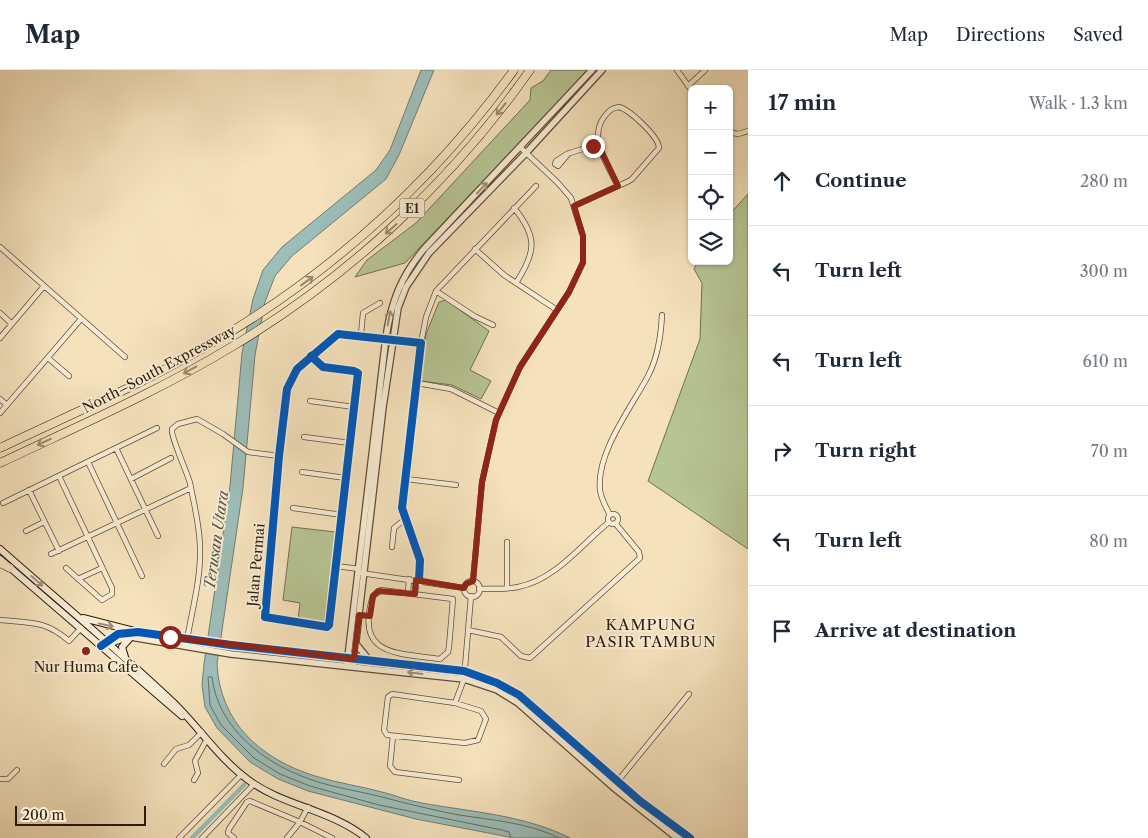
<!DOCTYPE html>
<meta charset="utf-8">
<style>
body{margin:0;font-family:"Libre Caslon Text",serif;background:#f6f6f7;color:#1f2937}
.controls{position:absolute;right:15px;top:15px;display:grid;overflow:hidden;border-radius:8px;box-shadow:0 1px 4px #0004}
.controls button{width:45px;height:45px;display:grid;place-items:center;padding:0;border:0;border-bottom:1px solid #e0e1e3;background:#fff;color:#1f2937;font:25px sans-serif}
.scale{position:absolute;left:15px;bottom:12px;width:131px;box-sizing:border-box;padding-left:5px;border:2px solid #2e1c0c;border-top:0;font-size:14px;line-height:18px;white-space:nowrap;color:#2e1c0c;-webkit-text-stroke:4px #f8ecd4;paint-order:stroke}
.stop{position:absolute;width:15px;height:15px;margin:-11px;border:4px solid #8f2418;border-radius:50%;background:#fff}
.stop.end{background:#8f2418;border-color:#fff;box-shadow:0 1px 5px #0008}
.list{margin:0;padding:0;list-style:none}
h2{display:flex;justify-content:space-between;align-items:center;height:65px;margin:0;padding:0 20px;font-size:21px}
h2 small{font-size:16px;font-weight:400;color:#747a83}
.list li{display:grid;grid-template-columns:32px 1fr auto;gap:15px;align-items:center;box-sizing:border-box;height:90px;padding:0 20px;border-top:1px solid #e0e1e3}
.list b{display:block;font-size:19px;white-space:nowrap}
.list em{font-size:16px;font-style:normal;color:#747a83}
.icon{flex:none;width:28px;height:28px;fill:none;stroke:currentColor;stroke-width:2;stroke-linecap:round;stroke-linejoin:round}
.map{position:relative;flex:none;width:748px;height:768px;overflow:hidden}
header{display:flex;align-items:center;gap:30px;box-sizing:border-box;height:70px;padding:0 25px;background:#fff;border-bottom:1px solid #e0e1e3}
header strong{font-size:24px}
nav{display:flex;gap:28px;margin-inline-start:auto;font-size:18px}
main{display:flex}
aside{flex:1;background:#fff}
.map>svg:first-child{display:block}
.green{fill:#b7c494;stroke:#727050}
.water{fill:#9dbdb8;stroke:#717d73}
.lines{fill:none;stroke-linecap:round;stroke-linejoin:round}
.shore{stroke:#666c62;stroke-width:1}
.canal{stroke:#9dbdb8;stroke-width:4.5}
.minor-casing{stroke:#604e38;stroke-width:6}
.tertiary-casing{stroke:#604e38;stroke-width:8}
.secondary-casing{stroke:#2e1c0c;stroke-width:8}
.motorway-casing{stroke:#2e1c0c;stroke-width:9}
.minor{stroke:#f8ecd4;stroke-width:4.5}
.tertiary{stroke:#f8ecd4;stroke-width:5.5}
.secondary{stroke:#f8ecd4;stroke-width:6}
.motorway{stroke:#f5e2bd;stroke-width:8}
.cycleway-casing{stroke:#f8ecd4;stroke-width:11}
.cycleway{stroke:#0057b8;stroke-width:8}
.oneway{stroke:#9b896d}
.oneway2{stroke:#9d8e7a}
.route{stroke:#8f2418;stroke-width:6}
.poi-dot{fill:#8f2418;stroke:#f8ecd4;stroke-width:2}
.labels{text-anchor:middle;dominant-baseline:central;stroke-width:4;stroke-linejoin:round;paint-order:stroke}
.shield{fill:#f8ecd4;stroke:#6b5a48;stroke-width:1}
.shield-label{font-size:12px;font-weight:bold;fill:#2e1c0c}
.street-label{font-size:14px;fill:#2e1c0c;stroke:#f8ecd4}
.poi-label{font-size:14px;fill:#2e1c0c;stroke:#f8ecd4}
.water-label{font-size:15px;font-style:italic;fill:#555448;stroke:#f8ecd4}
.neighbourhood-label{font-size:15px;letter-spacing:1px;fill:#2e1c0c;stroke:#f8ecd4}
</style>
<header>
<strong>Map</strong>
<nav><a>Map</a><a>Directions</a><a>Saved</a></nav>
</header>
<main>
<div class="map">
<svg width="748" height="768" viewBox="0 0 748 768">
<rect width="100%" height="100%" fill="#f5e2bd"/>
<filter id="stains"><feTurbulence type="fractalNoise" baseFrequency=".004" numOctaves="4"/><feColorMatrix values="0 0 0 0 .2 0 0 0 0 .09 0 0 0 0 .02 0 0 0 .5 -.17"/></filter>
<radialGradient id="worn" r=".72"><stop offset=".6" stop-color="#630" stop-opacity="0"/><stop offset="1" stop-color="#630" stop-opacity=".3"/></radialGradient>
<path class="green" d="M551,0H588L405,193L355,207L367,190L416,153L530,30L531,18L543,11Z
M748,124V479L648,411L700,269L702,213L694,199L698,191H729V145Z
M446,230L489,261L470,300L491,311L481,329L452,315L421,311L426,264L439,232Z
M292,457L335,462L324,553L298,550L300,533L283,530Z"/>
<path class="water" d="M421,0H434L399,85L386,109L292,186L275,206L265,232L255,285L243,418L217,594C220,653 261,689 315,706C337,713 360,716 382,722C395,725 408,731 422,733C471,742 525,745 570,768H514L416,749L308,721L278,709L250,692L217,658L205,637L202,615L204,594L230,416L242,283L253,229L263,200L282,177L376,100L390,80Z"/>
<g class="lines">
<path class="shore" d="M511,768L509,762L502,760L379,735L310,716L280,704L254,688L221,655L210,635L208,607H212C218,659 265,694 312,710C335,718 359,721 382,727C408,734 433,740 459,745C492,750 530,753 559,768"/>
<path class="canal" d="M192,768L244,715"/>
<defs>
<path id="minor" d="M677,0L692,21
M688,16L705,0
M729,62L738,64L748,61
M569,83L558,96L555,94L556,91L567,84L598,74
M574,136L629,111L632,109L659,78C659,67 630,40 619,37C611,38 609,41 604,47C588,69 608,96 618,116
M514,138C538,167 536,182 516,213
M0,177L125,287
M475,179L504,205L557,240
M436,221L474,246L493,255
M0,243L12,254
M361,265L363,243L380,233
M0,268L44,216
M421,273L426,247L436,221L536,116
M311,286L323,297L354,301L358,303L329,555L327,557L265,547L279,386L287,319L297,299L338,264L421,273L402,438L420,490L419,510
M48,288L69,306
M417,313L451,319L499,343
M0,329L7,335
M310,331L354,337
M0,343L81,249
M304,367L350,373
M116,378L158,466
M88,392L142,506
M302,402L346,408
M59,406L112,518V524L102,530L66,498
M131,409L171,388
M406,409L456,415
M29,420L59,481
M3,433L157,358
M293,438L342,445
M608 449a5 5 0 1 1 10 0a5 5 0 1 1-10 0Z
M610,445C606,437 601,429 600,420C596,382 632,337 649,304C658,286 661,265 662,245
M26,461L44,452
M392,477L394,458L404,450
M51,484L191,418
M336,496L359,499
M361,503L464,518
M78,509L102,498
M473,511L482,412L496,350L520,297L569,222L583,193V166L571,128L558,113L520,77
M464 519a8 8 0 1 1 16 0a8 8 0 1 1-16 0Z
M507,518V472
M479,519C492,518 505,520 518,517C555,510 581,475 609,452
M381,520L453,529L449,577L448,582L440,589C397,583 354,586 373,526Z
M408,523L409,509
M415,524L416,510
M0,550C30,553 45,550 69,571L81,558
M468,560L501,567L521,586L530,588L640,488L639,482L615,453
M187,570C192,540 201,509 200,478C200,457 194,434 190,413C187,402 170,365 172,359L178,354L197,349L223,364L248,382L279,386
M392,624L455,633L481,641L486,649L478,670L465,673L387,665L384,660L388,627Z
M455,633L464,609L471,526
M393,666L390,696L395,702L459,710
M164,694L176,679L189,675L202,662
M0,709H8L17,700
M194,710L198,703L195,691L207,669
M617,712L689,624
M179,768L241,705
M202,768L254,714
M234,768L228,763L229,759L247,732L250,731L300,752L332,768
M287,768L300,752L308,737"/>
<path id="tertiary" d="M104,572L118,564L138,562L231,575L464,601L497,613L519,625L640,731L690,768
M356,574L369,590
M108,576L116,571L131,567L231,584L464,609L497,620L518,633L613,717L677,768
M347,595L386,267C391,233 401,206 424,179L592,0
M353,596L383,337L398,238L406,217L429,183L526,83L602,0"/>
<path id="secondary" d="M0,479C59,531 119,581 176,635C200,659 220,689 247,709C282,736 330,739 366,768
M0,489L182,646
M83,548L138,562
M125,587L122,577L131,567"/>
<path id="motorway" d="M0,378C69,345 141,315 207,276C328,206 432,113 514,0
M0,393C78,356 159,321 233,276C350,206 452,111 530,0
M0,493L10,498"/>
</defs>
<use href="#minor" class="minor-casing"/>
<use href="#tertiary" class="tertiary-casing"/>
<use href="#secondary" class="secondary-casing"/>
<use href="#motorway" class="motorway-casing"/>
<use href="#minor" class="minor"/>
<use href="#tertiary" class="tertiary"/>
<use href="#secondary" class="secondary"/>
<use href="#motorway" class="motorway"/>
<defs>
<path id="cycleway" d="M311,286L323,297L354,301L358,303L329,555L327,557L265,547L279,386L287,319L297,299L338,264L421,273L402,438L420,490L419,510
M101,576L118,564L138,562L231,575L464,601L497,613L519,625L640,731L690,768"/>
</defs>
<use href="#cycleway" class="cycleway-casing"/>
<use href="#cycleway" class="cycleway"/>
</g>
<defs><path id="oneway-shaft" d="M-6 0H5M1.5-3L5.5 0L1.5 3" fill="none" stroke-width="1.6" stroke-linecap="round" stroke-linejoin="round" transform="scale(1.25)"/></defs>
<g class="oneway">
<use href="#oneway-shaft" transform="translate(501 39) rotate(128)"/>
<use href="#oneway-shaft" transform="translate(391 159) rotate(138)"/>
<use href="#oneway-shaft" transform="translate(307 211) rotate(-36)"/>
<use href="#oneway-shaft" transform="translate(190 300) rotate(152)"/>
<use href="#oneway-shaft" transform="translate(44 372) rotate(155)"/>
</g>
<g class="oneway2">
<use href="#oneway-shaft" transform="translate(482 118) rotate(-47)"/>
<use href="#oneway-shaft" transform="translate(389 248) rotate(-79)"/>
<use href="#oneway-shaft" transform="translate(37 511) rotate(41)"/>
<use href="#oneway-shaft" transform="translate(106 555) rotate(12)"/>
<use href="#oneway-shaft" transform="translate(415 603) rotate(-173)"/>
</g>
<g class="lines">
<path class="route" d="M170,567L354,589L359,545L370,546L373,526L378,521L415,524L416,510L464,518L466,514L473,511L482,412L496,350L520,297L569,222L583,192V166L574,136L618,116L598,74L593,76"/>
</g>
<circle class="poi-dot" cx="86" cy="581" r="5"/>
<g class="labels">
<rect class="shield" x="399.5" y="128.5" width="25" height="19" rx="4"/>
<g class="shield-label">
<text x="412" y="138">E1</text>
</g>
<g class="street-label">
<text transform="translate(159 299) rotate(-28)">North–South Expressway</text>
<text transform="translate(256 495) rotate(-85)">Jalan Permai</text>
</g>
<g class="poi-label">
<text x="86" y="597">Nur Huma Cafe</text>
</g>
<g class="water-label">
<text transform="translate(216 470) rotate(-82)">Terusan Utara</text>
</g>
<g class="neighbourhood-label">
<text x="651" y="554">KAMPUNG<tspan x="651" dy="17">PASIR TAMBUN</tspan></text>
</g>
</g>
<rect width="100%" height="100%" filter="url(#stains)"/>
<rect width="100%" height="100%" fill="url(#worn)"/>
</svg>
<div class="controls">
<button>+</button>
<button>−</button>
<button><svg class="icon" aria-label="locate" viewBox="0 0 24 24"><circle cx="12" cy="12" r="6"/><path d="M12 2v4M12 18v4M2 12h4M18 12h4"/></svg></button>
<button><svg class="icon" aria-label="layers" viewBox="0 0 24 24"><path d="M12 4l9 5-9 5-9-5zM3 14l9 5 9-5"/></svg></button>
</div>
<div class="scale">200 m</div>
<div class="stop" style="left:170px;top:567px"></div>
<div class="stop end" style="left:593px;top:76px"></div>
</div>
<aside>
<h2>17 min<small>Walk · 1.3 km</small></h2>
<ul class="list">
<li><svg class="icon" aria-label="ahead" viewBox="0 0 24 24"><path d="M12 20V5M6 11l6-6 6 6"/></svg><div><b>Continue</b></div><em>280 m</em></li>
<li><svg class="icon" aria-label="left" viewBox="0 0 24 24"><path d="M17 20v-9H6M10 6l-5 5 5 5"/></svg><div><b>Turn left</b></div><em>300 m</em></li>
<li><svg class="icon" aria-label="left" viewBox="0 0 24 24"><path d="M17 20v-9H6M10 6l-5 5 5 5"/></svg><div><b>Turn left</b></div><em>610 m</em></li>
<li><svg class="icon" aria-label="right" viewBox="0 0 24 24"><path d="M7 20v-9h11M14 6l5 5-5 5"/></svg><div><b>Turn right</b></div><em>70 m</em></li>
<li><svg class="icon" aria-label="left" viewBox="0 0 24 24"><path d="M17 20v-9H6M10 6l-5 5 5 5"/></svg><div><b>Turn left</b></div><em>80 m</em></li>
<li><svg class="icon" aria-label="arrive" viewBox="0 0 24 24"><path d="M6 21V4h12l-3 4 3 4H6"/></svg><div><b>Arrive at destination</b></div></li>
</ul>
</aside>
</main>
